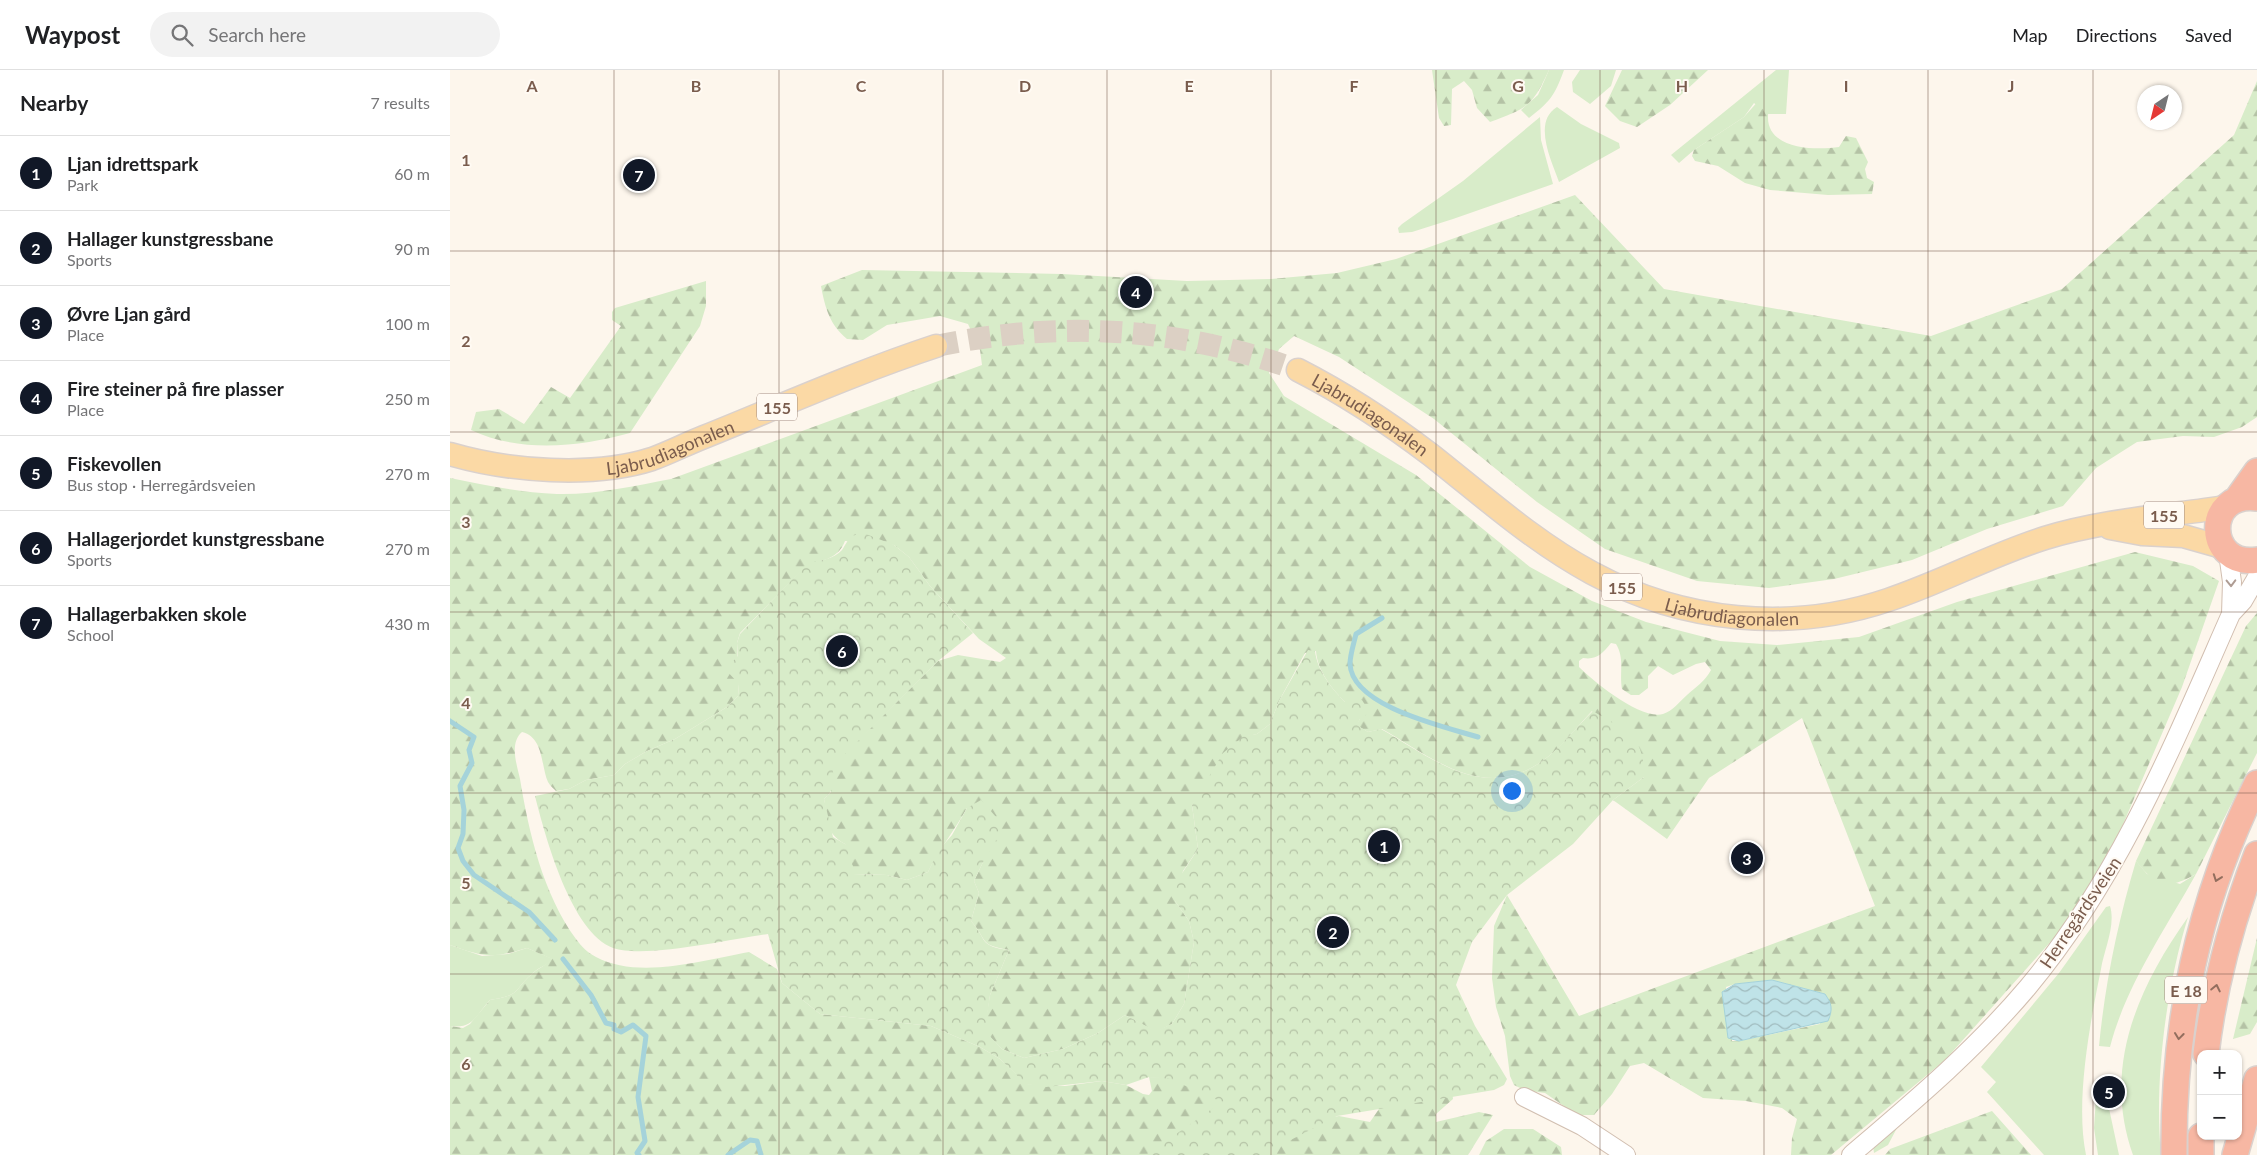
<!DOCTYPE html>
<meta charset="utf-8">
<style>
body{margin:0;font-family:Lato,sans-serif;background:#f2f2f2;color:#202124}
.controls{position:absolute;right:15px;bottom:15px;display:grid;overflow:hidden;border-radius:10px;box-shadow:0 1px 4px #0004}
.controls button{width:45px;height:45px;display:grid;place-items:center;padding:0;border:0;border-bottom:1px solid #e0e0e0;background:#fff;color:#202124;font:25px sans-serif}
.compass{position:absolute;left:1687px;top:15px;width:45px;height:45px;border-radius:50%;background:#fff;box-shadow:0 1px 4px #0004;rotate:215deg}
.you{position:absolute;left:1061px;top:720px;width:18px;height:18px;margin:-12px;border:4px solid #fff;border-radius:50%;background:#1a73e8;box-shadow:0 0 0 8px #1a73e833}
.badge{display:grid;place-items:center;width:32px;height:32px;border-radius:50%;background:#111827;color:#fff;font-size:16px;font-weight:700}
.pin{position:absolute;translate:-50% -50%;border:2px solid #fff;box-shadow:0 1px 5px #0006}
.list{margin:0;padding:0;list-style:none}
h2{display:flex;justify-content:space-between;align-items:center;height:65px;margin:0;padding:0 20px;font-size:21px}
h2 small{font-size:16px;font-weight:400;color:#757577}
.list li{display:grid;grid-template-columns:32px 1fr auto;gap:15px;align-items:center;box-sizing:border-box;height:75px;padding:0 20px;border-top:1px solid #e0e0e0}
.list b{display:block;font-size:19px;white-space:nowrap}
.list p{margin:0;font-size:16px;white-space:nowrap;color:#757577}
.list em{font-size:16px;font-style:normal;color:#757577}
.icon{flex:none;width:28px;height:28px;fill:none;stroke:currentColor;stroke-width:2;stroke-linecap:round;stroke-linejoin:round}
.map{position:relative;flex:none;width:1807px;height:1085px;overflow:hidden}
header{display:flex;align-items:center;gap:30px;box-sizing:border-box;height:70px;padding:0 25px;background:#fff;border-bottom:1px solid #e0e0e0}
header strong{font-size:24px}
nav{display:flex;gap:28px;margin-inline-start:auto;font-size:18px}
.search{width:350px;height:45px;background:#f2f2f2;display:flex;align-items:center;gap:12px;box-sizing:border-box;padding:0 18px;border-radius:28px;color:#757577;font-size:19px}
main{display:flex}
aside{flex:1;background:#fff}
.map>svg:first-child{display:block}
.green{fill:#d8ecc9}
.forest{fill:url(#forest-firs);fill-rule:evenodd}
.park{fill:url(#park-crowns)}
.water{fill:url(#water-waves);stroke:#a5d3da}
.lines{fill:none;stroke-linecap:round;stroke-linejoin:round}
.stream{stroke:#a5d3da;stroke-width:5}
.major-tunnel{stroke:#dcd0c4;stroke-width:22;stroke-dasharray:22 11;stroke-linecap:butt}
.minor-casing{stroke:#d1beb0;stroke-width:20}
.major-casing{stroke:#dad1cd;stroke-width:25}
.highway-casing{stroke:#dad1cd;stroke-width:28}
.minor{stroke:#fff;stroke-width:18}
.major{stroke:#fbd9a5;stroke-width:22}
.highway{stroke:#f7b7a3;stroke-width:25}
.oneway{stroke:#af9d94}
.oneway2{stroke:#936e5e}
.grid{fill:none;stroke:#7a5c4d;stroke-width:1;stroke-opacity:0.55}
.labels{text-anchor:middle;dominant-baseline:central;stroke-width:4;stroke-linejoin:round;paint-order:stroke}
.shield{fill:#fffaf3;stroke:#a28b7f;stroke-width:1}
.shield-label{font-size:16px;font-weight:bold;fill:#7a5c4d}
.street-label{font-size:18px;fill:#7a5c4d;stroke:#fffaf3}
.grid-label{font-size:16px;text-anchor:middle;font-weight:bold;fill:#7a5c4d;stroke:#fffaf3;stroke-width:4;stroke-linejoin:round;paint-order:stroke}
</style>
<header>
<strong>Waypost</strong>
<div class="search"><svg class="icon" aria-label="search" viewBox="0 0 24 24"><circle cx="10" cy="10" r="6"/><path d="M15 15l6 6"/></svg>Search here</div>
<nav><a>Map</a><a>Directions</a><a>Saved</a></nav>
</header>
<main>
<aside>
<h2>Nearby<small>7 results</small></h2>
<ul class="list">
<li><span class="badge">1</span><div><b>Ljan idrettspark</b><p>Park</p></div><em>60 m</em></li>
<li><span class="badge">2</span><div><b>Hallager kunstgressbane</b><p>Sports</p></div><em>90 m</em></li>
<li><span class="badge">3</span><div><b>Øvre Ljan gård</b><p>Place</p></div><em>100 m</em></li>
<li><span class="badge">4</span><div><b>Fire steiner på fire plasser</b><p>Place</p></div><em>250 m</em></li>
<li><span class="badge">5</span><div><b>Fiskevollen</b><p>Bus stop · Herregårdsveien</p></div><em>270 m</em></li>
<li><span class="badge">6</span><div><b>Hallagerjordet kunstgressbane</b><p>Sports</p></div><em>270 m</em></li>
<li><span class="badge">7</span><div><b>Hallagerbakken skole</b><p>School</p></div><em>430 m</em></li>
</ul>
</aside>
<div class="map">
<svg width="1807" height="1085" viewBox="0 0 1807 1085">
<defs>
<pattern id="forest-firs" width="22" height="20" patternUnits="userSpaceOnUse" patternTransform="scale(1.25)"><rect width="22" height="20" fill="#d8ecc9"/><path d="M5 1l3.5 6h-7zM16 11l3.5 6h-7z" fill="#b4c2a5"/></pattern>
<pattern id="park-crowns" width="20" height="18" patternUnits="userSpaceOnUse" patternTransform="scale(1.25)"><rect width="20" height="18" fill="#d8ecc9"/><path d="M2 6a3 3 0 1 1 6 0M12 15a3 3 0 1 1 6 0" fill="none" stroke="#b4c2a5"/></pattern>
<pattern id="water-waves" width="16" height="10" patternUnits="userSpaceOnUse" patternTransform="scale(1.25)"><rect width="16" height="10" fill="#bfe3e8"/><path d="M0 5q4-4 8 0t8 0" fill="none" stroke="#a0bbbe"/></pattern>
</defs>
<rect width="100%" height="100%" fill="#fdf6ec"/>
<path class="green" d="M1099,0H1114C1105,25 1100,32 1079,48L1071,40L1088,25Z
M1130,0H1166L1161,16L1140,34L1123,22L1122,12Z
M1326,0H1339L1336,44H1317L1304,33L1294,47L1244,80L1229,93L1221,85Z
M1107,37L1131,54L1169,73L1170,78L1109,112C1102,92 1082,52 1107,37Z
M1090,47L1091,70L1103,114L1003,149L962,162L949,163L948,158L952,154L1013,111Z
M1686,791L1697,804L1730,814L1746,804C1715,860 1676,915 1660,977L1649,976C1655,914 1668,851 1686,791Z
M1660,836C1666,855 1654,880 1651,899C1640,953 1625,1032 1636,1085H1594L1537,1022L1546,1012L1531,997L1609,903L1656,837Z
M1738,847C1716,918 1704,1011 1711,1085H1683C1652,998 1687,919 1738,847Z
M0,875L32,886L58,884L77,878L103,889C96,896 89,897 83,903C62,921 72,925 40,930C25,946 24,959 0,956Z
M1646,1028L1657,1029L1669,1085H1648L1644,1058Z
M1448,1056L1438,1075L1424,1083L1423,1076Z"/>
<path class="forest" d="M982,0H1099C1082,37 1077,38 1040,52L1027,38L1022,20L1014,11L1002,19L1001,55L994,56L989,48Z
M1172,0H1258L1220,35L1187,57L1170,51L1155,36Z
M1807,11V347L1792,357L1764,367L1733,366L1687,372L1646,398L1613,436L1537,459L1462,490L1384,509L1319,518L1247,511L1155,479L1087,432L984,349L889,287L844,266L829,279L819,303L834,326L966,405L1080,497L1142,531L1196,552L1270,571L1327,575L1409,567L1507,532L1685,482L1743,496L1769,511L1732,617L1671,759L1620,850L1495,990L1381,1085H1341L1342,1068L1347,1049L1332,1038L1296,1031L1253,1028L1194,993L1180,996L1162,1024L1144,1045H1127L1095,1023L1074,1020L1064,1015L1060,1006L1055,966L1046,937L1042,908L1044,856L1057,825L1129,946L1425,836L1352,648L1259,708L1217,769L1163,730L1194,707L1142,641C1126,658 1110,679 1091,692C1033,732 983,688 932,659L918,662L906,655L910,649L904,632H895C882,619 867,600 866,581L855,583L829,631L820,654L807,664L794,667L742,735L748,779L733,801L725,831L739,851L744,872L734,934L722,954L706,962L675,945L648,963L613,979L574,988L552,979L534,961L540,925L559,880C528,875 538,870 521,851L529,823L524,811L533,792L517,738C505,760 489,779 478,802L457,810L437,805L403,804L395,774C375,763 378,750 374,729L381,722V697L488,591L508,585L550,592L556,588L529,569L480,516L459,487L444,475L395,471C389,487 375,491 359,493L290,563L287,573L289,614L288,626L277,637L225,669L197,681L175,694L164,705L136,710L119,719L106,721C104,719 100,716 98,712C91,697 94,667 72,662C59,673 67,695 70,709C79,763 93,824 126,869C131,876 138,883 146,887C189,910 254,890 299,882L327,899L332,913L370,944L481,956L530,977L550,989L577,1014L615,1016L652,1011L676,1015L693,1024L699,1025L702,1021L699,1007L803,1009L741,1085H0V956L13,958L20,954L40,930C72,925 62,921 83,903C89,898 96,895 102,889L77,878C41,889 34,887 0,875V408C35,415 71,423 107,424C144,425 184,416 221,409L532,295L530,280L518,254L490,246L437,255L413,270L397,269C380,255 375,238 371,216L412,200L612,204L737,211L821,209L887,203L946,189L1125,125L1214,219L1481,266L1612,219L1784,65ZM1161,573L1166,574C1175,589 1169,602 1172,619L1181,625H1189L1198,618V606L1208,596L1223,605L1246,594L1255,592L1261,600C1255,611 1246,617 1237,625C1229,632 1223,641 1213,644C1191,650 1144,612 1129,597V591L1133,588C1147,590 1152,584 1161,573ZM1322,910L1375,924L1370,954L1289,971H1282L1276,917L1285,914Z
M1310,29L1316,30L1320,35C1307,78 1360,81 1389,77L1396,66L1406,68L1418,92L1415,99L1417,108L1424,112L1422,124L1378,125L1320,120L1295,113L1268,96L1245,91L1242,86L1244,80L1294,47Z
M256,211V236L250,256L180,363C130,377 69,383 21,360L26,342L49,339L74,354L101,317L120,328L171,256L162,250V242L165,238Z
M1807,543V683L1746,804C1718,820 1706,817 1686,791L1796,556Z
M1807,868V952L1800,964L1783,969Z
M1000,1006L1003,1029L986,1044V1052L1029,1042L1043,1045L1018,1085H788L854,1052L889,1046L920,1052L929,1039L928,1030Z
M1542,1041L1581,1085H1435L1440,1079Z
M1054,1059H1083L1111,1077L1112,1085H1029L1036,1071Z"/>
<path class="park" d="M416,464L444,475L459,487L480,516L523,563L488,591L382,697C385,711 386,718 374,729L383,767L395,774L403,784V804L437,805L457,810L478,802L488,781L502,765L517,738L531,730L546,747L551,762L533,792L524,811L529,823L521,851C538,870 528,876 559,880L540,925L535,961L552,979L574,988L613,979L648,963L675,945L706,961L722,954L734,934L744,872L739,851L725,831V814L748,779L742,735L773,683L794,666L807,664L820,654L829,631L858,580L865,581C867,600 882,619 895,632L912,630L917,638L916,645L910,649L907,655L918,662L931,659C982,688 1033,732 1091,692C1110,679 1126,657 1143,641C1175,662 1195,664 1194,707L1163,730L1123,774L1057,825L1022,872L1006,915L1025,956L1057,1009L1054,1015L1044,1020L887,1046L812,1085H696L772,1032L720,1009L699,1007L676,1015L652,1011L596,1017L576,1014L550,989L530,977L481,956L370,944L332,913L318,864C281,869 195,889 163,878C121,863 95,766 85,726L119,719L136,710L164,705L175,694L197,681L225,669L277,637L288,626L289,614L275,599L288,586L287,573L290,564L359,492C370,491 384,489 392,480C401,467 397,465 416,464Z"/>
<path class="water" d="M1322,910L1375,924C1382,934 1383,939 1378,951L1289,971L1278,968L1272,922L1285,914Z"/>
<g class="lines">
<path class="stream" d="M932,548L906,564C904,573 900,585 900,594C902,637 996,657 1028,667
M0,651L24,667L19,680L22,693L10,716L14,740L13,764L8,778L13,791L24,805L79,842L105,870
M113,889L141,925L156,953L164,955V959L171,962L183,955L196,966L188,1027L195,1071L187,1083L189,1085
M278,1085L300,1070L307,1071L311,1085"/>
<path class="major-tunnel" d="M486,276C611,250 728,257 848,300"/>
<defs>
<path id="minor" d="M1778,483L1782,512L1781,544
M1074,1027L1132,1056L1176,1085
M1401,1085C1463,1032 1525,980 1578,917C1670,807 1724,673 1781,544L1793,531L1807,507"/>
<g id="major">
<path id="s1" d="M848,300C895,324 939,353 981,385C1033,426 1083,471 1142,503C1233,552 1340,563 1438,530C1492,512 1541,485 1595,468C1654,450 1716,446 1776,437"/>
<path id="s2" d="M0,384C58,401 143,408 202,389C219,383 236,374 254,367C331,336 407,302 486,276"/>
<path d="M1660,458L1692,464L1733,466L1772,477"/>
</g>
<path id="highway" d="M1807,428C1753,421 1756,498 1807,490
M1787,429L1807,401
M1756,984C1764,915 1782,849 1807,784
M1724,1085C1723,953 1748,831 1807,713
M1751,1085V1066
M1785,1085L1807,1009"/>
</defs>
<use href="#minor" class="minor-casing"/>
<use href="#major" class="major-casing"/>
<use href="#highway" class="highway-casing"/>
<use href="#minor" class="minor"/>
<use href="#major" class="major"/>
<use href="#highway" class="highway"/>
</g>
<defs><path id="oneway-chevron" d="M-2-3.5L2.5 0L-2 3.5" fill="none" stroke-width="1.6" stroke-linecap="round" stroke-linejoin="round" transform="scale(1.25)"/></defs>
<use class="oneway" href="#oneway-chevron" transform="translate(1781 513) rotate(89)"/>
<g class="oneway2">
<use href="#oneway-chevron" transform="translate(1767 808) rotate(110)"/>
<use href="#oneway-chevron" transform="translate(1766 918) rotate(-78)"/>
<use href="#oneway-chevron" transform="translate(1729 966) rotate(97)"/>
</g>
<path class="grid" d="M164,0V1085M329,0V1085M493,0V1085M657,0V1085M821,0V1085M986,0V1085M1150,0V1085M1314,0V1085M1478,0V1085M1643,0V1085M0,181H1807M0,362H1807M0,542H1807M0,723H1807M0,904H1807"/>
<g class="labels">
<g class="shield">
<rect x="307" y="323.5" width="40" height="27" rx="4"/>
<rect x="1694" y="431.5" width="40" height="27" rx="4"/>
<rect x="1152" y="503.5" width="40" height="27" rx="4"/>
<rect x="1715" y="906.5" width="42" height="27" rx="4"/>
</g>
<g class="shield-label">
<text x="327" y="337">155</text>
<text x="1714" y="445">155</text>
<text x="1172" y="517">155</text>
<text x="1736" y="920">E 18</text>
</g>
<g class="street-label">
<text stroke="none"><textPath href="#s1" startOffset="85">Ljabrudiagonalen</textPath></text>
<text stroke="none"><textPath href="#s2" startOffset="225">Ljabrudiagonalen</textPath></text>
<text stroke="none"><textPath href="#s1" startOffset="505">Ljabrudiagonalen</textPath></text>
<text transform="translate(1630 842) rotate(-56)">Herregårdsveien</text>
</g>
</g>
<g class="grid-label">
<text x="82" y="22">A</text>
<text x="246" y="22">B</text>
<text x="411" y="22">C</text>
<text x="575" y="22">D</text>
<text x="739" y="22">E</text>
<text x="904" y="22">F</text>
<text x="1068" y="22">G</text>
<text x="1232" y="22">H</text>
<text x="1396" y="22">I</text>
<text x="1561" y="22">J</text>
<text x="16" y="96">1</text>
<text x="16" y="277">2</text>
<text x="16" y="458">3</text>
<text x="16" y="639">4</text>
<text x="16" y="819">5</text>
<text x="16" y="1000">6</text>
</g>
</svg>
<div class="controls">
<button>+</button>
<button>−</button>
</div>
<svg class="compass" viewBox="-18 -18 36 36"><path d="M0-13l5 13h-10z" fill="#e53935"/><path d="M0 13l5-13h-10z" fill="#757577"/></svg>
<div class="you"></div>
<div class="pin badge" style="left:934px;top:776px">1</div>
<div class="pin badge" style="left:883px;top:862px">2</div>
<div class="pin badge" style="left:1297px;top:788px">3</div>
<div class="pin badge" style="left:686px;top:222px">4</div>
<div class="pin badge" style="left:1659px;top:1022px">5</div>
<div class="pin badge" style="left:392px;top:581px">6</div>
<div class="pin badge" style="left:189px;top:105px">7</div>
</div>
</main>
